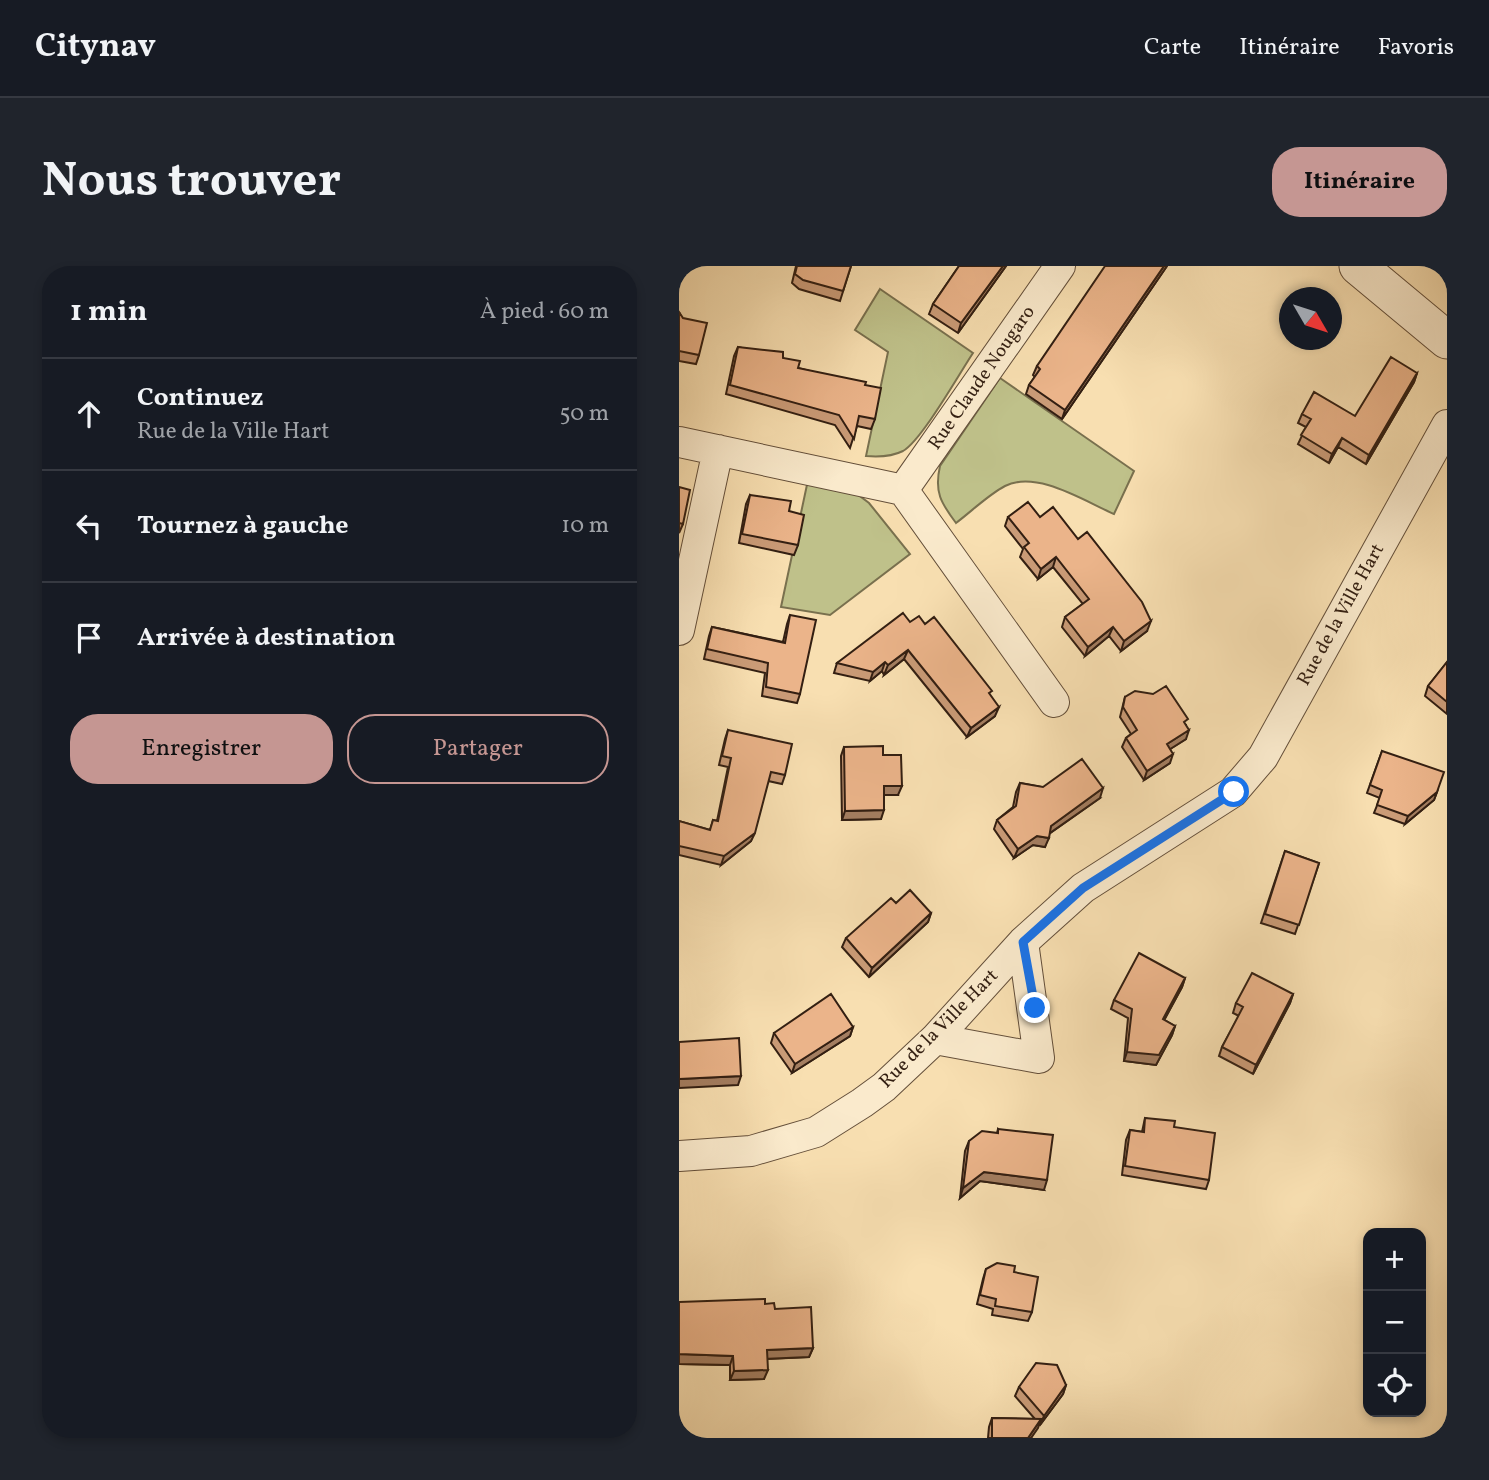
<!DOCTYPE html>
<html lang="fr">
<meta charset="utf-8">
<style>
body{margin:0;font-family:Vollkorn,serif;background:#20242c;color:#f1f3f6}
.controls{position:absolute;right:21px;bottom:21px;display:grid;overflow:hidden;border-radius:14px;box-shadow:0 4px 10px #0003}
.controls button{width:63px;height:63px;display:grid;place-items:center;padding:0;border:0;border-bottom:2px solid #363941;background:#171b24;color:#f1f3f6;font:35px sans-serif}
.compass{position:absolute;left:600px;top:21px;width:63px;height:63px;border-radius:50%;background:#171b24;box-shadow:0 4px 10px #0003;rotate:129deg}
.stop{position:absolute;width:21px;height:21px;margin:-16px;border:5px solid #1a73e8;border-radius:50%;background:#fff}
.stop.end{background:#1a73e8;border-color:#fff;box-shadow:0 2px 7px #0008}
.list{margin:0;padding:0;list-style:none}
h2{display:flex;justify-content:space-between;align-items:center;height:91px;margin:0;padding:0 28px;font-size:30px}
h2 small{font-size:23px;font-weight:400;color:#9ea1a6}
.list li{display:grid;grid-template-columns:46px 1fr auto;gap:21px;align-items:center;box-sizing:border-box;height:112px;padding:0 28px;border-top:2px solid #363941}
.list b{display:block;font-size:26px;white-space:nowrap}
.list p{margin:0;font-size:23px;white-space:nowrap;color:#9ea1a6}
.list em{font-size:23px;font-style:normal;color:#9ea1a6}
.actions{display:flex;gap:14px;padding:21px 28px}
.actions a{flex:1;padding:16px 0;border:2px solid #c59692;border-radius:28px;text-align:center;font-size:24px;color:#c59692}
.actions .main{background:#c59692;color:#111}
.icon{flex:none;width:38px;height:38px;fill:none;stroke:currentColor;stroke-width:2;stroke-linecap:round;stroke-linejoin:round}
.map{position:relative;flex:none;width:768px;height:1172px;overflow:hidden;border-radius:28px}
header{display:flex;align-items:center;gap:42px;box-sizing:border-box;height:98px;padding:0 35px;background:#171b24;border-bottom:2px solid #363941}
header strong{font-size:33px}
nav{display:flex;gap:38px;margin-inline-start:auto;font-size:24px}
.intro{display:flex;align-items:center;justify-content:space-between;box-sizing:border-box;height:168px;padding:0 42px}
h1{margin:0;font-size:49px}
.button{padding:18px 32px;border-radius:28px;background:#c59692;color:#111;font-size:24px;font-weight:700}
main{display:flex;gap:42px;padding:0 42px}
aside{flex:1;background:#171b24;border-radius:28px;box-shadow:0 4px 10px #0003}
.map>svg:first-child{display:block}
.green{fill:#bfc18a;stroke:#79704e;stroke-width:2}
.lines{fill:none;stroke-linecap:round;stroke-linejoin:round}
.minor-casing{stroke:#644f3a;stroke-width:32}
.tertiary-casing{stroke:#644f3a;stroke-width:39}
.minor{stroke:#faeacc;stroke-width:30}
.tertiary{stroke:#faeacc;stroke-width:37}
.wall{fill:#ca9b77;stroke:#331f12;stroke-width:2}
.shaded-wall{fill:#a47e61;stroke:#331f12;stroke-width:2}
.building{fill:#ebb48a;stroke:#331f12;stroke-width:2}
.route{stroke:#1a73e8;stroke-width:9}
.labels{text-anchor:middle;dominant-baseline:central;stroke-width:5;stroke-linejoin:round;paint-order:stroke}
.street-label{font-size:19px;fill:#331f12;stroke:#faeacc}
</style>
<header>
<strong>Citynav</strong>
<nav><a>Carte</a><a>Itinéraire</a><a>Favoris</a></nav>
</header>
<div class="intro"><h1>Nous trouver</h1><a class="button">Itinéraire</a></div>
<main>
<aside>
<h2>1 min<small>À pied · 60 m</small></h2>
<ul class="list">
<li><svg class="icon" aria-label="ahead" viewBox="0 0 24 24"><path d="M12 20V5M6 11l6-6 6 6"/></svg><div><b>Continuez</b><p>Rue de la Ville Hart</p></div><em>50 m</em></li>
<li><svg class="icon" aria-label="left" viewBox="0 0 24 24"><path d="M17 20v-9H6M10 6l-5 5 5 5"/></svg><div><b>Tournez à gauche</b></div><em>10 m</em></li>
<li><svg class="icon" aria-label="arrive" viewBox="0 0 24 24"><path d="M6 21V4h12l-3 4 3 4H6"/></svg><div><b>Arrivée à destination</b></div></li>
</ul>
<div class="actions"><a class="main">Enregistrer</a><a>Partager</a></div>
</aside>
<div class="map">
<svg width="768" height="1172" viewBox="0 0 768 1172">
<rect width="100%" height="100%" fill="#f8dfb1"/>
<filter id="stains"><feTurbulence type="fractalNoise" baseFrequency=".00286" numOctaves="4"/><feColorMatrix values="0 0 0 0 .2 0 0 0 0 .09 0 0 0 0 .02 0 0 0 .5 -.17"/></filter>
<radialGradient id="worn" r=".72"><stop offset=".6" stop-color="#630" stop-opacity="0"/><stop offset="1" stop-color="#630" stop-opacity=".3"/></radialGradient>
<path class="green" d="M201,23L294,87C280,108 243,174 224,185C212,191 199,191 187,190L209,86L176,64Z
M321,112L455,205L435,248C405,235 358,204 326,220C309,229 293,245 277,257C262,237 255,226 261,200Z
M129,214L170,222L190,237L231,288L151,349L102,341Z"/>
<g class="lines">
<defs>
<path id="minor" d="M0,176L224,224
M0,364L39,184
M375,436L224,224L381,0
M256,773L360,792L344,676
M0,890L72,885L137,866L183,837L205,821L256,773L344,676L404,622L554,526L584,491L768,159"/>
<path id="tertiary" d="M679,0L768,74"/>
</defs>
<use href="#minor" class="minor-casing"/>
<use href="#tertiary" class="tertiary-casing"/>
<use href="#minor" class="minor"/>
<use href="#tertiary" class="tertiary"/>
</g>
<path class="wall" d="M117,0H172L161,35L120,23L113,17Z
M280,0H327L279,67L250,48L254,38Z
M488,0L383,153L347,128L350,119L356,111L354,109L358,100Z
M0,46L20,89L17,98L0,95Z
M59,81L104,92L119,102L186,119L196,153L192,163L178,160L171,182L156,159L47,128L55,90Z
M738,107L735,116L687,198L659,181L650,197L619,178L627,161L619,157L623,148L676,150Z
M0,221L4,258L0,267Z
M71,229L119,279L115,289L60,277L67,238Z
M329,251H361L468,365L442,385L430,370L406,390L383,361L386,351L404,338L374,301L359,313L341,291L344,283L326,260Z
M111,349L121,428L118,437L83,430L86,407L25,393L30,370L33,361L104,376L108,358Z
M231,356L246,358L311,429L316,450L288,471L225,393L205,409L203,405L191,415L155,407L158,397Z
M768,396V448L746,430L749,420Z
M446,431L507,459V473L491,483V497L465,514L443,481L447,472L452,468L441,451Z
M49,464L106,509L103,518L89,515L72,575L42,599L0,589V555L31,564L34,554L38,555L49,501L40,499L46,473Z
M165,481L204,489L219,529H205L202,553L163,554L162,490Z
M703,485L758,526L755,534L726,558L695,547L701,532L688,527Z
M341,517L421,532L370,568L366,581L354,579L335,592L315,563L318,554L334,541L337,526Z
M606,585L640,597L616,668L582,657Z
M252,647L249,656L190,711L163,681L167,672Z
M506,712L503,721L485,754L496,760L493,769L477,799L445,795L449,752L432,743L435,734Z
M614,728L611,737L574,808L540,790L543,781L560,750L554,747L557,737Z
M174,761L171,770L113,807L92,777L95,767Z
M466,852L495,861L530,914L527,923L443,909L447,874L451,864L463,866Z
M319,863L365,924L301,915L281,932L286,885L290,875L318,867Z
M307,1003L335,1006L353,1046L349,1055L313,1049L314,1043L298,1038L304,1013Z
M0,1036L86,1038L96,1043L134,1082L130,1091L88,1093L85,1113L51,1114V1099L0,1098Z
M387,1119L384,1128L361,1159L360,1158L352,1172H309L310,1161L313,1152L356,1153L336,1130L340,1121Z"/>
<path class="shaded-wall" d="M324,0H327L279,67L282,57Z
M485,0H488L383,153L386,144Z
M738,107L735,116L687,198L690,189Z
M663,172L659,181L650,197L653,188Z
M377,291L374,301L359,313L362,303Z
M472,355L468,365L442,385L445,375Z
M434,361L430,370L406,390L409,381Z
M229,384L225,393L205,409L209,399Z
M206,396L203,405L191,415L194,406Z
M320,441L316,450L288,471L292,462Z
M510,464L507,473L485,487L488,478Z
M494,488L491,497L465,514L468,505Z
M205,520H223L219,529H201Z
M424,522L421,532L368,569L372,560Z
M758,526L755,534L726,558L729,550Z
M205,544L202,553L163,554L166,545Z
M76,567L72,575L42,599L45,590Z
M358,570L370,572L366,581L354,579L335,592L339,583Z
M252,647L249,656L190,711L193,702Z
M506,712L503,721L481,762L484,753Z
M614,728L611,737L574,808L577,799Z
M496,760L493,769L477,799L445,795L448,786Z
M174,761L171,770L113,807L116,798Z
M62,810L59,819L0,822V813Z
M305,906L368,914L365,924L301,915L281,932L284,922Z
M134,1082L130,1091L84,1093L88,1084Z
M0,1088L54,1090L51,1099L0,1098Z
M89,1104L85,1113L51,1114L55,1105Z
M387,1119L384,1128L361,1159L365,1150Z
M362,1153L359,1162L352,1172H349Z"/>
<path class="building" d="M118,0H172L164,25L124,14L116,8Z
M280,0H324L282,57L254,38Z
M426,0H485L386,144L350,119L361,103L358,100Z
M0,46L4,52L28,57L20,89L0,85Z
M59,81L104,86V92L121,95L119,102L187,116L186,119L202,122L196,153L180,150L175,173L160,149L51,119Z
M712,91L738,107L690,189L663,172L653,188L622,169L632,153L623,148L635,126L676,150Z
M0,221L11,224L4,258L0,257Z
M71,229L112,235L110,245L125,249L119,279L63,268Z
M349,236L361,251L374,241L399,273L408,266L463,336L472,355L445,375L434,361L409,381L386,351L410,333L377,291L362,303L345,281L350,277L329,251Z
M224,347L231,356L240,350L246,358L255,351L313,425L310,427L320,441L292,462L229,384L209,399L206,396L194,406L158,397Z
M111,349L137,354L121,428L87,421L89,397L28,383L33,361L106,377Z
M768,396V436L749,420Z
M487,420L509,453L505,456L510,464L488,478L494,488L468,505L447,472L458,464L444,441L446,431L456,425L474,428Z
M49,464L113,478L106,509L92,506L76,567L45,590L0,580V555L31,564L34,554L39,555L52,492L43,490Z
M204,480V489H222L223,520H205V544L166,545L165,481Z
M703,485L765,506L758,526L729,550L698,539L703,524L691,519Z
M403,493L424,522L372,560L370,572L358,570L339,583L318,554L337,540L341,517L364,521Z
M606,585L640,597L620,659L586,648Z
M231,624L252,647L193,702L167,672L212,632L217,637Z
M460,687L506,712L484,753L496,760L480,789L448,786L453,743L435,734Z
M573,707L614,728L577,799L543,781L564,741L557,737Z
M152,728L174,761L116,798L95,767Z
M60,772L62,810L0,813V776Z
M466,852L496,855L495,861L536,867L530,914L446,900L451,864L465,866Z
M319,863L374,869L368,914L305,906L284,922L290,875L303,865L319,867Z
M318,997L336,1000L335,1006L359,1011L353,1046L316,1040L317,1033L301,1029L307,1003Z
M86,1033V1038L95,1037L96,1043L132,1041L134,1082L88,1084L89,1104L55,1105L54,1090L0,1088V1036Z
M357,1097L378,1099L387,1119L365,1150L340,1121Z
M313,1152L362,1153L349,1172H313Z"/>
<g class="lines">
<path class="route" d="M356,742L344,676L404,622L555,526"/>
</g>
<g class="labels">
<g class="street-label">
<text transform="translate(303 112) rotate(-55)">Rue Claude Nougaro</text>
<text transform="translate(662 349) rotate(-61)">Rue de la Ville Hart</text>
<text transform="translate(260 763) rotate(-45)">Rue de la Ville Hart</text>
</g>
</g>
<rect width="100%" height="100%" filter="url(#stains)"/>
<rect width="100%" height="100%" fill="url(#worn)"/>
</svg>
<div class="controls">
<button>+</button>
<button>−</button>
<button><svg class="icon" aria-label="locate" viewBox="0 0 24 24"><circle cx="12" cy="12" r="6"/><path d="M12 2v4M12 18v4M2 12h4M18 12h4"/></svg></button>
</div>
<svg class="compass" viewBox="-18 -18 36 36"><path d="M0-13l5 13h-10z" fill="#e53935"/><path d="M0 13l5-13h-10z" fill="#9ea1a6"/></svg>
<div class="stop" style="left:555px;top:526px"></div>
<div class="stop end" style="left:356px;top:742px"></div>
</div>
</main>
